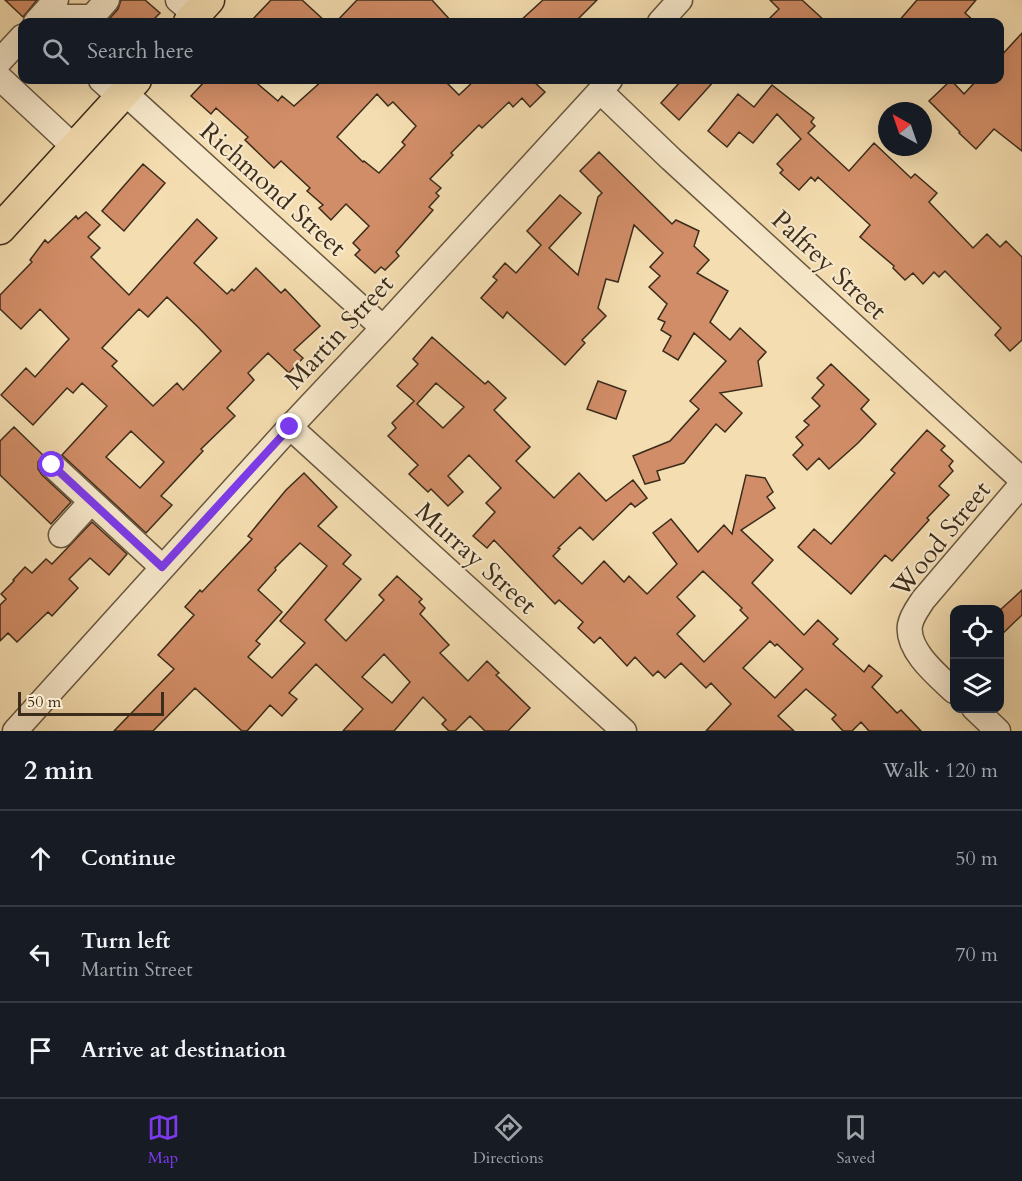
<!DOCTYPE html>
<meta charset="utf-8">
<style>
body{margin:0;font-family:Cardo,serif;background:#242831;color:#f1f3f6}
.controls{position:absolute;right:18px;bottom:18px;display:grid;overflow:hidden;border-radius:12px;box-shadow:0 6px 24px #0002}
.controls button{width:54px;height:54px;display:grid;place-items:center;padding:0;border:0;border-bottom:2px solid #363941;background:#171b24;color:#f1f3f6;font:30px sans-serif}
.compass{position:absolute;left:878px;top:102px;width:54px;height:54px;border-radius:50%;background:#171b24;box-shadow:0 6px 24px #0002;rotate:320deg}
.scale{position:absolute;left:18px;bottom:15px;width:146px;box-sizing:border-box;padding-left:6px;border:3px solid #3b2c1b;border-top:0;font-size:16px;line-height:21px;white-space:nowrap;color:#3b2c1b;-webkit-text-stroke:4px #f8e9cc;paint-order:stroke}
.stop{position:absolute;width:18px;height:18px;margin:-14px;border:4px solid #7c3aed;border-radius:50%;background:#fff}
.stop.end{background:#7c3aed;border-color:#fff;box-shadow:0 2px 6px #0008}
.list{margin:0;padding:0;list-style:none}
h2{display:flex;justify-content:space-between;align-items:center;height:78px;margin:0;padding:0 24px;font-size:26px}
h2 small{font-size:20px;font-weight:400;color:#9ea1a6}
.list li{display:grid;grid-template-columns:39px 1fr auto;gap:18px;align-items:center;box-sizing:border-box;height:96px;padding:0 24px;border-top:2px solid #363941}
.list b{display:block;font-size:22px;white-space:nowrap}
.list p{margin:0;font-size:20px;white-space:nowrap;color:#9ea1a6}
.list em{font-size:20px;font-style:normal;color:#9ea1a6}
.icon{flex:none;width:33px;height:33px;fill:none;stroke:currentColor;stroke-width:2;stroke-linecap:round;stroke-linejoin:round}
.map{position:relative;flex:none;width:1022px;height:731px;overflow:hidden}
.search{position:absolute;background:#171b24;box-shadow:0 6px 24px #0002;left:18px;right:18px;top:18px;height:66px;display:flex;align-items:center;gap:15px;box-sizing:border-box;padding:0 21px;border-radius:12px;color:#9ea1a6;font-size:22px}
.sheet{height:366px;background:#171b24}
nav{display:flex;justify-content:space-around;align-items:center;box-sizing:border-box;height:84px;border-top:2px solid #363941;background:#171b24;font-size:16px;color:#9ea1a6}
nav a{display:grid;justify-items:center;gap:3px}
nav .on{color:#7c3aed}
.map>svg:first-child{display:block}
.building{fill:#d18d67;stroke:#3b2c1b;stroke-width:1.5;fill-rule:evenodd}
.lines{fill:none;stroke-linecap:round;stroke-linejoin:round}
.minor-casing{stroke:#695840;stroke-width:27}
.major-casing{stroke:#3b2c1b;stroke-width:33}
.minor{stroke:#f8e9cc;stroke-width:24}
.major{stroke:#f4ddb0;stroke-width:30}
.route{stroke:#7c3aed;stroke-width:8}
.labels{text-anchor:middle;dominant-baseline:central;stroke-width:4.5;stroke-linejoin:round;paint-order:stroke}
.street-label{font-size:26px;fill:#3b2c1b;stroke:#f8e9cc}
</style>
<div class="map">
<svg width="1022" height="731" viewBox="0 0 1022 731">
<rect width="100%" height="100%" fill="#f4ddb0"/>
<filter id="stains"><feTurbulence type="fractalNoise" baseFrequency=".00333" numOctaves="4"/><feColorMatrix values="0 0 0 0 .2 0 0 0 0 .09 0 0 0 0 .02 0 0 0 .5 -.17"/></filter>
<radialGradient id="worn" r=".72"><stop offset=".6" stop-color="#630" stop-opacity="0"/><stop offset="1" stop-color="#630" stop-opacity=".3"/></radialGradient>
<path class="building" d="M5,0H37L23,17Z
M121,0H145L160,13L151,22H116L110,18L118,9Z
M271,0H302L326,22H250Z
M357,0H432L452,22H336Z
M543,0H597L575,22H519Z
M770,0H802L826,22H766L779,9Z
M917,0H976L965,13L975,22H898Z
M1022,33V151L994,129L976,149L959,133L960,132L929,101L951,80L964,94L977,80H999V58Z
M206,80H253L278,101L282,96L294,106L323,80H444L459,95L475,80H532L545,92L530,107L522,98L513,107L509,102L482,128L479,125L451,153L453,155L430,179L441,188L436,193L439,196L429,207L433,210L396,252L399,256L385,270L381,267L375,273L355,255L360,250L353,243L369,226L346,204L331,220L319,208L323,205L307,191L310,188L281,161L274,168L245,140L248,137L216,108L211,114L191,96ZM377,94L388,106L393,102L416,126L402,142L405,145L379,173L364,161L363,162L337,137Z
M682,80H715L679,120L661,103Z
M772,85L814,118L811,122L815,126L808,133L849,171L874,143L911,178L915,174L937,193L929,202L973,248L987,234L1000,247L1006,241L1022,257V340L1010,351L995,335L1001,328L945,271L939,277L934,272L923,284L913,273L905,280L893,268L894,266L860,237L870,225L818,177L815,181L811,177L799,190L780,173L783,170L777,164L801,139L777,114L753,143L739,132L727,147L708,131L738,94L754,107Z
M599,152L672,224L676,220L699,231L694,246L709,260L697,273L728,291L710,322L730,340L740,328L766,352L758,361L762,386L720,393L742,413L725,432L716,424L684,463L657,471L660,480L645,484L633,456L670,441L699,409L690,401L726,361L694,333L678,360L663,351L671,336L661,330L665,322L658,319L667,304L649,287L660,276L650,267L663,253L634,225L618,282L606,279L598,308L606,316L582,340L585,343L565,365L507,312L503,318L481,298L497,280L493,277L505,263L516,273L541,245L527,231L560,195L581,213L549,248L578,275L598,197L602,193L580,171Z
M143,164L165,183L124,231L102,211Z
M86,212L100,225L88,237L100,248L91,257L129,295L197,219L217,238L194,263L227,294L232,289L234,291L256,268L281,293L285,289L320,326L294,350L303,358L289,373L268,353L248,373L254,380L227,408L235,416L201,449L203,451L161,496L172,505L146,533L62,455L107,406L82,383L73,393L67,388L33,425L1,395L26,368L35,377L69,339L40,309L21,329L0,309V295L32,262L30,260L45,240L48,243L76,216L78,219ZM167,297L199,328L221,351L183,390L177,383L153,406L112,366L117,361L102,348L139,309L148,317ZM131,431L164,462L140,488L106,457Z
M432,337L485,384L488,381L506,398L494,410L530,447L516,461L554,498L579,473L606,501L633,480L647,498L635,507L631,503L593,540L580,527L558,548L560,549L553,556L582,584L604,561L624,582L629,576L647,594L677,564L653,533L671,519L698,552L724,525L732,534L746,475L765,478L773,492L767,497L775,508L741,530L773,560L752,583L804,635L818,620L838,639L833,644L864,672L869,665L882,676L872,687L897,713L901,710L921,731H869L861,722L852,731H843L832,719L836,715L806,689L778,716L794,731H706L731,704L711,683L706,688L681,663L665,678L658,671L653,676L635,657L627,666L600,637L594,643L578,628L583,622L559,600L555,604L494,540L487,548L473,536L495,512L486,503L501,488L469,455L448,476L463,492L448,506L431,489L428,492L409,474L418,465L388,436L396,428L392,423L414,401L397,386L418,364L413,359ZM436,383L464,407L443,428L417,404ZM703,571L742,608L740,610L748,618L704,662L677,634L695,616L677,597ZM770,641L775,646L777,644L803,669L775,698L743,668Z
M831,364L869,400L861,409L876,424L858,443L829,469L819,458L807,470L793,455L803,445L796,437L809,425L804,421L820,406L812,398L824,385L817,378Z
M598,381L626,391L616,419L587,409Z
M14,427L43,455L38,462V469L42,475L71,502L51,524L0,475V441Z
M927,430L945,446L941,450L953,461L949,466L953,471L939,486L949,495L927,518L929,520L892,561L885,555L851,594L798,547L814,529L831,544L895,473L891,470Z
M304,473L337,507L318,526L351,555L343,564L361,579L325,620L346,641L384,600L379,595L397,576L422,599L419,602L425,608L420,614L449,645L440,653L468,681L487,661L499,673L496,675L530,708L508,731H485L470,716L455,731H449L442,724L446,720L423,697L394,731H343L363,709L316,664L289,693L297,699L282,716L270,705L247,731H242L195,688L153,731H114L174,669L158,655L194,615L185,607L200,590L202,592L252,539L248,536L286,490ZM300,543L327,566L280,621L305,643L272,678L248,657L260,644L256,641L282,612L258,590L276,570L275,568ZM384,654L410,682L392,703L362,677Z
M92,522L127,554L109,575L90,558L69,579L78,588L52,616L48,612L17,642L8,633L0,641V605L6,599L1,594L14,581L13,580L25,567L32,573L46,559L52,564Z
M1022,590V615L999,637V611Z"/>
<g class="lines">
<defs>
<path id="minor" d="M178,0L196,15
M36,22L56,0
M63,22L65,17H92
M91,22L92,17L107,0
M660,22L680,0
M0,61L22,37
M0,78L74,147
M101,80L120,97
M600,91L671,159L1022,480
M124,92L383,328
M290,427L624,731
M52,465L162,567
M61,535L91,502
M954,691C938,676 906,650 910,625C912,615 918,608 923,600L1022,484
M974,708L998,731
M15,731L290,427L383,328L610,80"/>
<path id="major" d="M189,22L209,0
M0,229L136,80"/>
</defs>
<use href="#minor" class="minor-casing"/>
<use href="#major" class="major-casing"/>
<use href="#minor" class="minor"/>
<use href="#major" class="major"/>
</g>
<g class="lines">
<path class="route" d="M52,465L162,567L290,427"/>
</g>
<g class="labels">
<g class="street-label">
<text transform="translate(273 189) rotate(42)">Richmond Street</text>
<text transform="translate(829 265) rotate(43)">Palfrey Street</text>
<text transform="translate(339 332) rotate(-47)">Martin Street</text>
<text transform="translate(941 539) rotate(-51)">Wood Street</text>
<text transform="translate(476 558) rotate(42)">Murray Street</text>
</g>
</g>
<rect width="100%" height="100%" filter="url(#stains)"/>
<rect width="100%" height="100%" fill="url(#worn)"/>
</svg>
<div class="controls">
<button><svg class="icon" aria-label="locate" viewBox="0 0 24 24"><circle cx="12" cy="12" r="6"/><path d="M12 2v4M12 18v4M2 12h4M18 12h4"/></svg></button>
<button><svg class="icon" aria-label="layers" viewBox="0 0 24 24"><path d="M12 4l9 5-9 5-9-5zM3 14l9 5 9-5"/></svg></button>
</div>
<svg class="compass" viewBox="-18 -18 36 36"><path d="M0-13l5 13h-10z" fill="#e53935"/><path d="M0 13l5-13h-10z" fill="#9ea1a6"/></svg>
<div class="scale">50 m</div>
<div class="stop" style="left:52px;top:465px"></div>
<div class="stop end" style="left:290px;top:427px"></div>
<div class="search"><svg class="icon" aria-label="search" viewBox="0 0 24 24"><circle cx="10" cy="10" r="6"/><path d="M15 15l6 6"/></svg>Search here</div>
</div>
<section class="sheet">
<h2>2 min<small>Walk · 120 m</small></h2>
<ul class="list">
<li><svg class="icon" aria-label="ahead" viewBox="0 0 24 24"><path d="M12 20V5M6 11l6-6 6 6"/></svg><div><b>Continue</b></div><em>50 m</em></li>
<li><svg class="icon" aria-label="left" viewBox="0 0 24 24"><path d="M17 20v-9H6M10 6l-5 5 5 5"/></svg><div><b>Turn left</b><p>Martin Street</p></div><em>70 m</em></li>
<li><svg class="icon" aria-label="arrive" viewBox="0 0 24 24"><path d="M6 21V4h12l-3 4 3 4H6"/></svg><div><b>Arrive at destination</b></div></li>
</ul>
</section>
<nav>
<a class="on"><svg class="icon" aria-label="map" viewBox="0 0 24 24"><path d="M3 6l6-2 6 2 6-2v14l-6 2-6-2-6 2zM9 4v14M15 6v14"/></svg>Map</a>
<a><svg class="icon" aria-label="directions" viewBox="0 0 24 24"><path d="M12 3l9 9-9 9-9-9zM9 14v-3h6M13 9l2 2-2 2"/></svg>Directions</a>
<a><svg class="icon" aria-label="saved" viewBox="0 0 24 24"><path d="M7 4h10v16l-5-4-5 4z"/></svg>Saved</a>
</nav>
